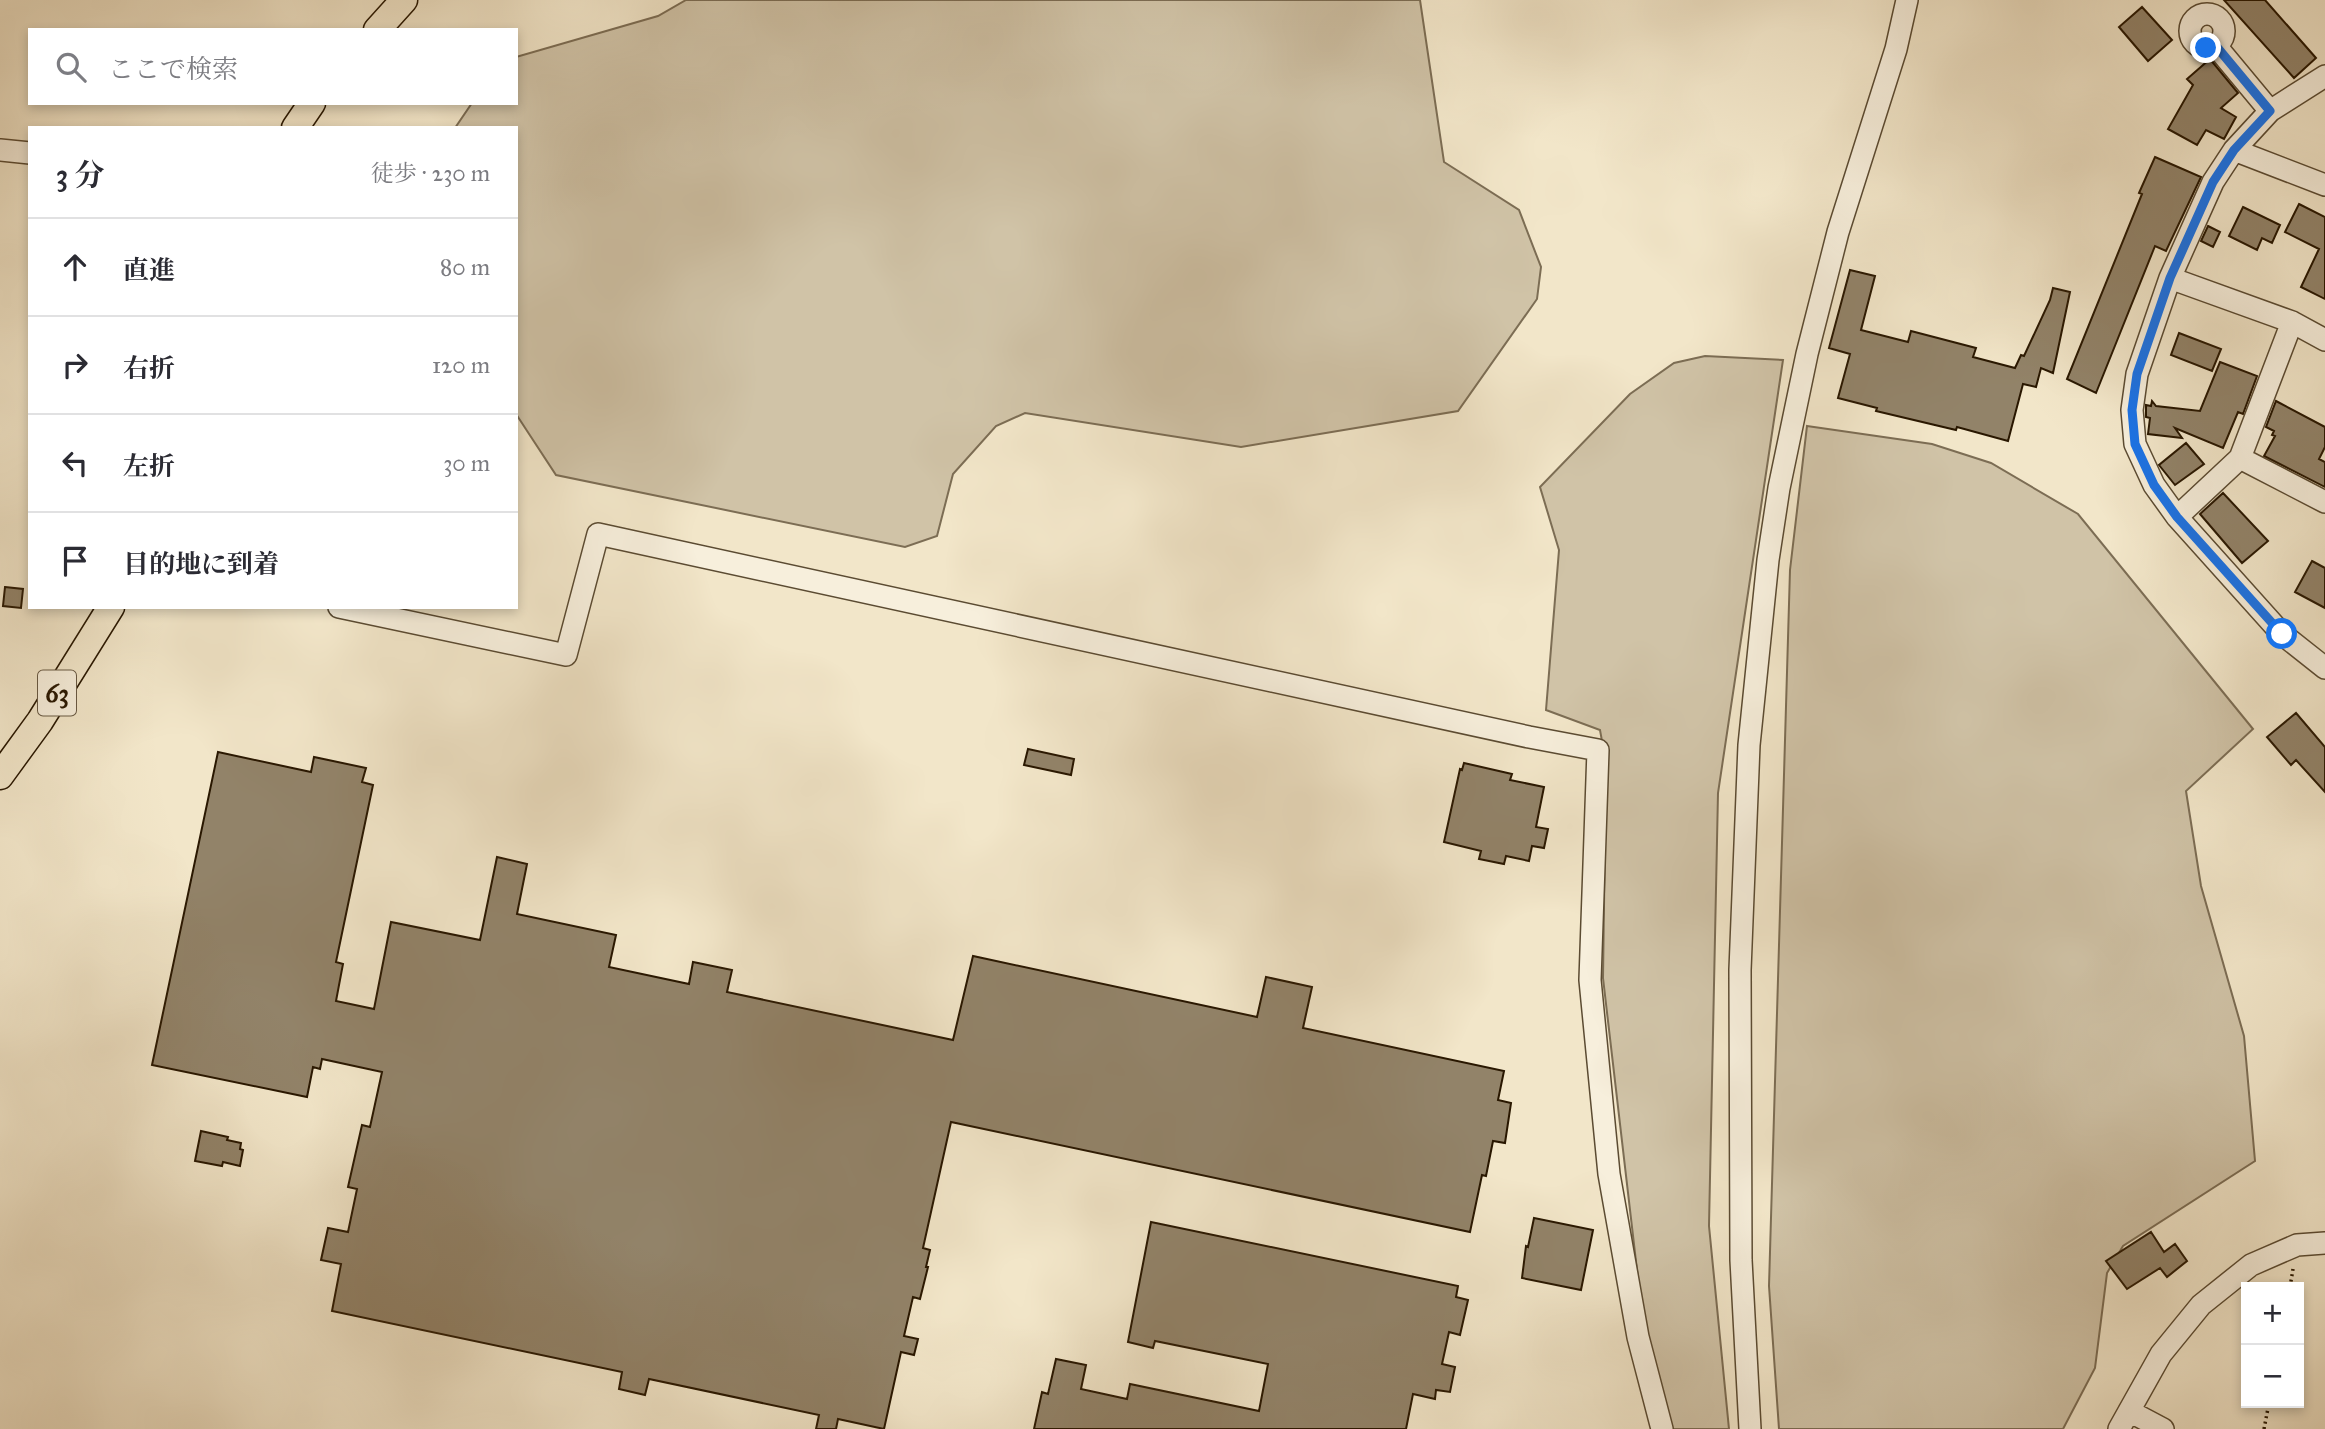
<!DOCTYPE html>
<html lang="ja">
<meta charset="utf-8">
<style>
body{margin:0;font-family:"IM FELL Great Primer","Noto Serif JP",serif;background:#f7f7f7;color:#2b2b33}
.controls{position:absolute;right:21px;bottom:21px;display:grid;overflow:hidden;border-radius:0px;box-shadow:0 4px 10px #0003}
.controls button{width:63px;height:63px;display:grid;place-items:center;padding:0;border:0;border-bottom:2px solid #e1e1e2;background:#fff;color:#2b2b33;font:35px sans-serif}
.stop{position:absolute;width:21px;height:21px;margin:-16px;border:5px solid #1a73e8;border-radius:50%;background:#fff}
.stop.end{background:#1a73e8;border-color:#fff;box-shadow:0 2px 7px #0008}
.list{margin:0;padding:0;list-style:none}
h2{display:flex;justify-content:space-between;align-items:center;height:91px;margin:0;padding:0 28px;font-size:30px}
h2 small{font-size:23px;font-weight:400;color:#7c7c81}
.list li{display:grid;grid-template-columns:46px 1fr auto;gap:21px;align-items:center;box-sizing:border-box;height:98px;padding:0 28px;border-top:2px solid #e1e1e2}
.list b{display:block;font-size:26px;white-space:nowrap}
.list em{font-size:23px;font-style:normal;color:#7c7c81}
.icon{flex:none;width:38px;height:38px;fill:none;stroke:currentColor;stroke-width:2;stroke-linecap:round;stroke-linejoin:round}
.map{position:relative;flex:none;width:2325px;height:1429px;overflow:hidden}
.search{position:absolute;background:#fff;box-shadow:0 4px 10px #0003;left:28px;top:28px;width:490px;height:77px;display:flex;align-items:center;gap:18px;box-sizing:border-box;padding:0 24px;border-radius:0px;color:#7c7c81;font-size:26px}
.panel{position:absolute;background:#fff;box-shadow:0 4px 10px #0003;left:28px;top:126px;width:490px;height:483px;border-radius:0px}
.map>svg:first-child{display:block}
.green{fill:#d0c3a7;stroke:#7c6d54;stroke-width:2}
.building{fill:#928369;stroke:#291700;stroke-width:2}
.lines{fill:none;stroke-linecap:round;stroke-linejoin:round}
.minor-casing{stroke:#5b4b32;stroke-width:24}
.major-casing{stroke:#291700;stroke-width:29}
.path{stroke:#291700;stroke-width:3.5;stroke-dasharray:2 3.5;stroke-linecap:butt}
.minor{stroke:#f7efdc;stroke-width:21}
.major{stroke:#f2e6c9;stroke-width:26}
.route{stroke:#1a73e8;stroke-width:9}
.labels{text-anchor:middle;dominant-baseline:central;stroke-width:6;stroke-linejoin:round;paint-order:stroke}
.shield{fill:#f7efdc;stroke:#675842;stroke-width:2}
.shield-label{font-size:26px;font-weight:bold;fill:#291700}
</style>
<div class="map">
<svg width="2325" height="1429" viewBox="0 0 2325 1429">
<rect width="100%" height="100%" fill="#f2e6c9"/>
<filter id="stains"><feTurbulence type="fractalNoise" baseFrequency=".00286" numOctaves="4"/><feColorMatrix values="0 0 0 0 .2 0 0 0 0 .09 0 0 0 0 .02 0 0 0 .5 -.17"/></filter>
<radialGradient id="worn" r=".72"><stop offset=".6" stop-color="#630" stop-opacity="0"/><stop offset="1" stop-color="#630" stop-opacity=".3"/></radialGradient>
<path class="green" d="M686,0H1420L1444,162L1519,210L1541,267L1537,299L1458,411L1241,447L1025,413L996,426L953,474L937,536L905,547L556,475L516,414V128H455L472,103H516V57L658,16Z
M1705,356L1783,360L1718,793L1709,1226L1729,1429H1670L1642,1313L1603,978L1606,763L1600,730L1546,710L1559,550L1540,487L1630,394L1674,363Z
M1807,426L1932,444L1991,463L2078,514L2253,729L2186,791L2201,886L2244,1036L2255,1161L2123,1246L2107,1273L2095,1368L2063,1429H1779L1769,1286L1790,570Z"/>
<path class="building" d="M2224,0H2265L2316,58L2294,78Z
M2142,7L2172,40L2148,61L2119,27Z
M2210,59L2238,93L2221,108L2236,117L2224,139L2206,130L2197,145L2168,129L2193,85L2187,79Z
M2155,157L2201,177L2166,251L2155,246L2096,393L2067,379L2142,194L2139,193Z
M2299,204L2325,217V299L2301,287L2319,249L2285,232Z
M2243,207L2280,225L2272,243L2262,238L2257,250L2229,236Z
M2208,226L2220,232L2213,247L2201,241Z
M1850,270L1875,276L1861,330L1908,342L1911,331L1976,348L1973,357L2015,368L2021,355L2024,356L2050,300L2053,288L2070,292L2053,373L2041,368L2036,387L2023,384L2008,441L1957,427L1956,430L1876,411L1877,408L1838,398L1850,354L1829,348Z
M2179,333L2221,349L2212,371L2171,355Z
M2220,362L2257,376L2243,414L2238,412L2223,448L2175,428L2182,438L2148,434L2150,418L2146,417V405L2151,406L2152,401L2156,406L2200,411Z
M2276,401L2325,427V447L2319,459L2325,462V487L2264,456L2275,436L2272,435L2274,431L2266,427Z
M2186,443L2204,464L2175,485L2159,465Z
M2223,493L2268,541L2242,563L2200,514Z
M2312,561L2325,568V608L2295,592Z
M5,587L23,589L21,608L3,606Z
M2296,713L2325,747V792L2296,760L2291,765L2267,737Z
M1028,749L1074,759L1071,775L1024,765Z
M218,752L311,772L314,757L366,768L362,782L373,785L336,962L343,964L336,1001L374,1009L391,922L480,940L497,857L527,864L517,914L616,935L609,967L689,984L693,962L732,970L727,992L953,1040L973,956L1257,1017L1266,977L1312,987L1303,1028L1504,1071L1498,1100L1511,1103L1505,1143L1493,1141L1486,1176L1482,1175L1470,1232L951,1122L923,1248L930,1250L926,1267H928L920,1299L913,1297L904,1336L918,1339L914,1355L901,1352L884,1429L838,1419L836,1429H816L819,1415L649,1379L645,1395L619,1389L622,1372L332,1311L341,1264L321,1260L328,1228L348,1232L357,1189L348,1187L362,1125L370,1127L382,1072L322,1059L320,1069L313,1067L307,1097L152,1065Z
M1464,763L1512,774L1510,780L1544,787L1536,827L1548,829L1544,848L1532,846L1529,861L1506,856L1504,864L1479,859L1481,851L1444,842L1460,769L1462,770Z
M201,1131L228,1137L227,1140L241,1143L240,1149L243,1150L240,1166L223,1162L222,1166L195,1161Z
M1534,1218L1593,1230L1581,1290L1522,1278L1526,1246L1528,1247Z
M1151,1222L1458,1286L1456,1297L1468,1300L1460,1335L1449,1332L1442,1364L1455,1367L1450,1392L1436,1390L1435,1399L1413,1394L1406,1429H1034L1042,1392L1048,1394L1056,1359L1086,1365L1081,1389L1127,1399L1130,1384L1259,1411L1268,1364L1155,1341L1153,1348L1128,1342Z
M2151,1232L2164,1252L2175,1244L2187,1261L2167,1277L2160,1268L2127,1289L2106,1261Z"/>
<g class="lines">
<defs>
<path id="minor" d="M2190 31a17 17 0 1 1 34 0a17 17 0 1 1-34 0Z
M2216,46L2270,111
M2325,76L2270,111L2234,150L2213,182L2170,278L2137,374L2132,410L2135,444L2154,485L2177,517L2282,634L2325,668
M0,150L30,153
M2234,150L2325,185
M2170,278L2292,322L2325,340
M2240,458L2325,502
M2177,517L2240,458L2292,322
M339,607L566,655L598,534L1529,737L1598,750L1590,980L1609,1174L1638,1337L1662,1429
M2129,1411L2163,1429
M1750,1429L1741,1260L1740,970L1749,745L1768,560L1779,488L1807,354L1838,232L1896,49L1907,0
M2119,1429L2161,1354L2201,1305L2251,1265L2297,1245L2325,1243"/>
<path id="major" d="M377,30L404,0
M295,128L312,103
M0,776L40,721L111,607"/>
</defs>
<use href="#minor" class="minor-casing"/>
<use href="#major" class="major-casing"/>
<path class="path" d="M2290,1287L2293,1269
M2264,1429L2269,1403"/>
<use href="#minor" class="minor"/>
<use href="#major" class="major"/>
</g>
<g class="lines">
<path class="route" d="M2206,48L2216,46L2270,111L2234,150L2213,182L2170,278L2137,374L2132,410L2135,444L2154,485L2177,517L2282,634"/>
</g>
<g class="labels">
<rect class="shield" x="38" y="670.5" width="38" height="45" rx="5"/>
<g class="shield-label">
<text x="57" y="693">63</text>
</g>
</g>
<rect width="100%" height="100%" filter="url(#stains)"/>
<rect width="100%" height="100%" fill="url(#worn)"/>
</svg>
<div class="controls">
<button>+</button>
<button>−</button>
</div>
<div class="stop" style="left:2282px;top:634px"></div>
<div class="stop end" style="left:2206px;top:48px"></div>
<div class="search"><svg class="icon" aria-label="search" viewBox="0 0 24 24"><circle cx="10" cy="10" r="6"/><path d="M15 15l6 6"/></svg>ここで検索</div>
<section class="panel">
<h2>3 分<small>徒歩 · 230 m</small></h2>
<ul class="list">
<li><svg class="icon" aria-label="ahead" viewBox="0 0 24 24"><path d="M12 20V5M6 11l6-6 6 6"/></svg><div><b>直進</b></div><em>80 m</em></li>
<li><svg class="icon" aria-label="right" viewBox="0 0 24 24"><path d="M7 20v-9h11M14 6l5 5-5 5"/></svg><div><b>右折</b></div><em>120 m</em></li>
<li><svg class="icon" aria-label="left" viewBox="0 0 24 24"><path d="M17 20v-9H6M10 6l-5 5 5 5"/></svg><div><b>左折</b></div><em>30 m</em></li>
<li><svg class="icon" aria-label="arrive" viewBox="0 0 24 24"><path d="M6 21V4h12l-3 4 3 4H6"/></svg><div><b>目的地に到着</b></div></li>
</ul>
</section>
</div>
